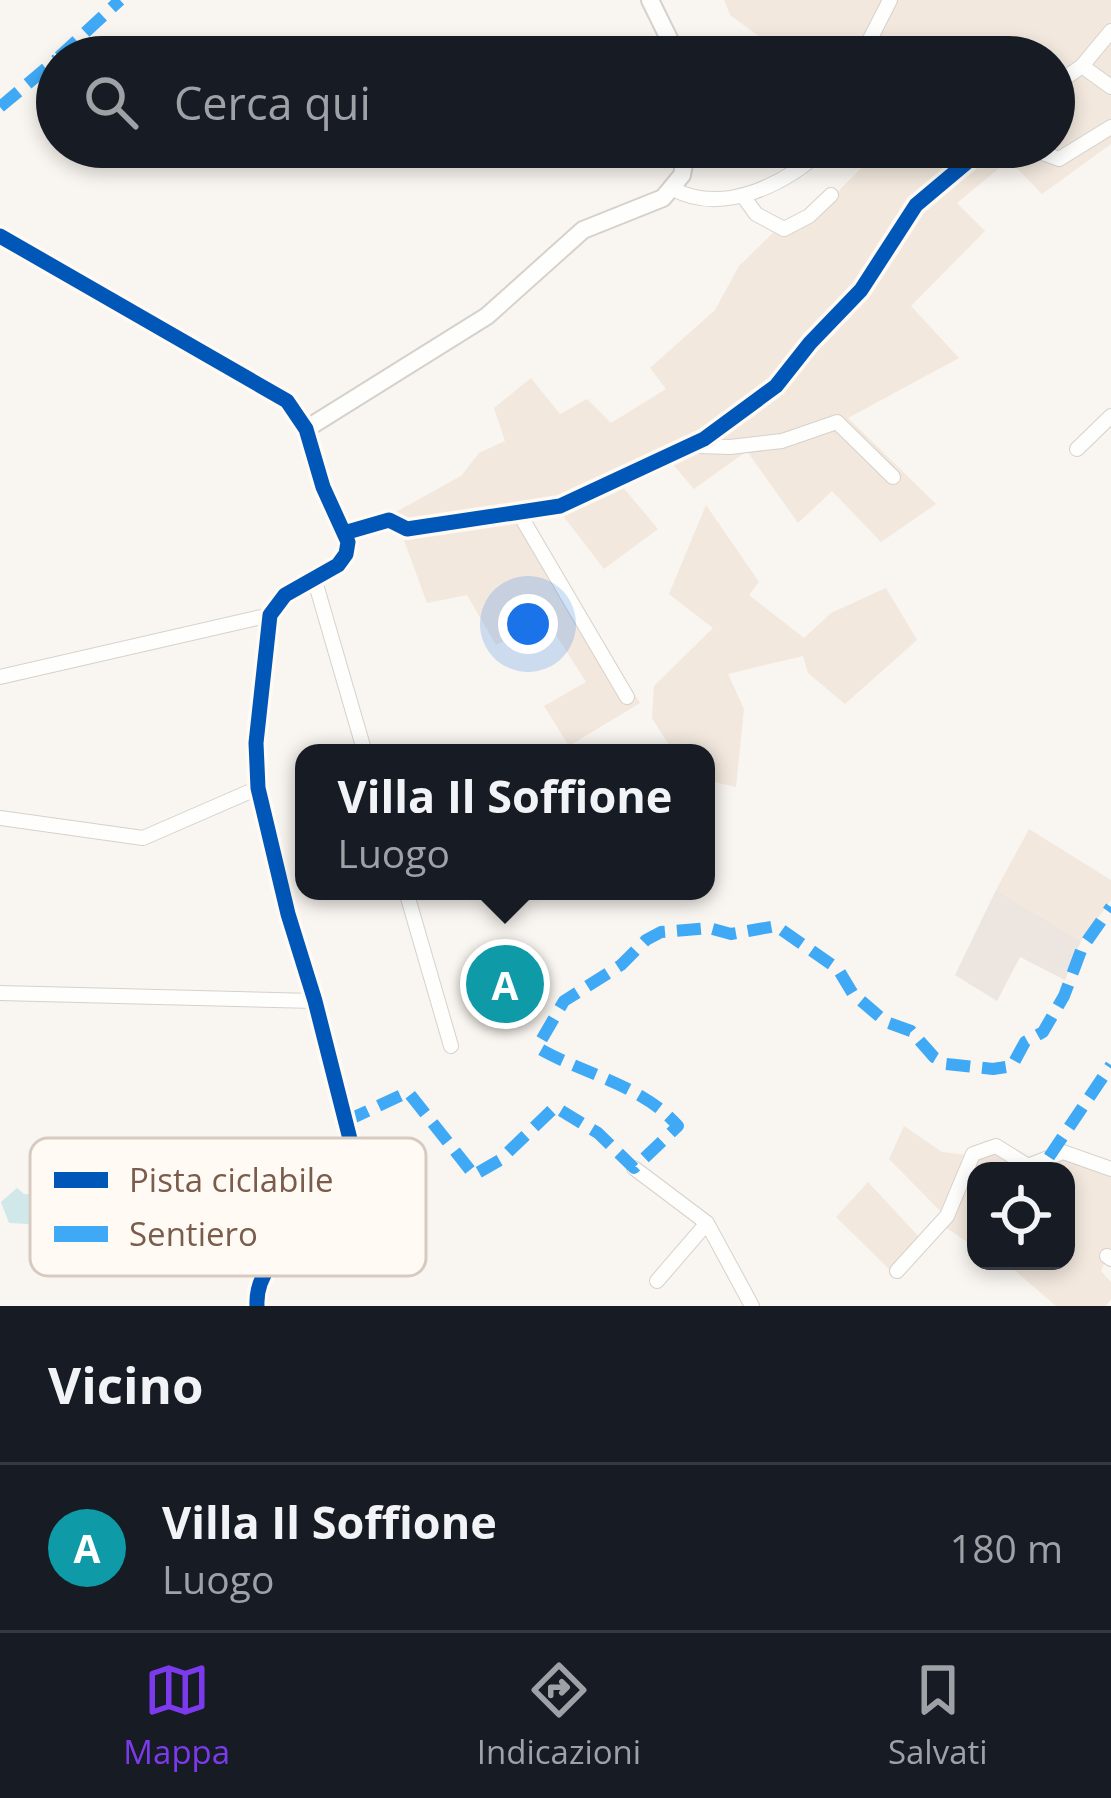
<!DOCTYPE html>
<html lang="it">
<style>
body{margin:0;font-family:"Open Sans",sans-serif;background:#20242c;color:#f1f3f6}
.controls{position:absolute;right:36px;bottom:36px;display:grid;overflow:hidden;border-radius:24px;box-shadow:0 6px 18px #0003}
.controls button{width:108px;height:108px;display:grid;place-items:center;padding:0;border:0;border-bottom:3px solid #363941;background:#171b24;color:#f1f3f6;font:60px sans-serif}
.you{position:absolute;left:528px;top:624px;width:42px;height:42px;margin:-30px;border:9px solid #fff;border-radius:50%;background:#1a73e8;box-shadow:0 0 0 18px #1a73e833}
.badge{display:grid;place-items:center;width:78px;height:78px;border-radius:50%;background:#7c3aed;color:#fff;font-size:39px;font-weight:700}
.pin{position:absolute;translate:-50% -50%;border:6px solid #fff;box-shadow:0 3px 12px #0006}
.popup{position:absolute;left:295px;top:744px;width:420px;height:156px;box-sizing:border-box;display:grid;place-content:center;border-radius:24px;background:#171b24;filter:drop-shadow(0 3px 9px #0005);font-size:39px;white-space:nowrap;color:#9ea1a6}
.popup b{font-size:45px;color:#f1f3f6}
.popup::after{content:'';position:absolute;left:50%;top:100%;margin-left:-24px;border:24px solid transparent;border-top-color:#171b24}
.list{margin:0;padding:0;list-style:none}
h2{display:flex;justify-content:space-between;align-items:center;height:156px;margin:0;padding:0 48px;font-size:51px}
h2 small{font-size:39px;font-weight:400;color:#9ea1a6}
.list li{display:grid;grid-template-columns:78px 1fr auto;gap:36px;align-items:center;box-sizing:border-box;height:168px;padding:0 48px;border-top:3px solid #363941}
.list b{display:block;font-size:45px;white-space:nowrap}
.list p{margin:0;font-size:39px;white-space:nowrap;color:#9ea1a6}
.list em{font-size:39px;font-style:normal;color:#9ea1a6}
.icon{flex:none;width:66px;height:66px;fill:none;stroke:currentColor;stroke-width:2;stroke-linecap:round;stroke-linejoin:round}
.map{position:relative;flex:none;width:1111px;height:1306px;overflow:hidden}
.search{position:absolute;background:#171b24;box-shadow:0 6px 18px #0003;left:36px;right:36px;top:36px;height:132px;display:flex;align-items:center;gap:30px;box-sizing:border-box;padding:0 42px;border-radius:66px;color:#9ea1a6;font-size:45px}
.sheet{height:324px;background:#171b24}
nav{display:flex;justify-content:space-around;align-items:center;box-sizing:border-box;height:168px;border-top:3px solid #363941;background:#171b24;font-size:33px;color:#9ea1a6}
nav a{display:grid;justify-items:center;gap:6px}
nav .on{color:#7c3aed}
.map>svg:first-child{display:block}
.residential{fill:#f2e8de}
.industrial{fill:#ede5e0}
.water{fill:#d0e8ea}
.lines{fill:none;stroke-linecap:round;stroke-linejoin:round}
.minor-casing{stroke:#d7d1cb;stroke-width:16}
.tertiary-casing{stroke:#d7d1cb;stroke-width:20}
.minor{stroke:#fefefd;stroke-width:14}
.tertiary{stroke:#fefefd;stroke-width:16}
.quiet{stroke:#3fa9f5;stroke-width:12;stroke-dasharray:24 12;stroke-linecap:butt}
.cycleway-casing{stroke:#fffaf3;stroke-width:22}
.cycleway{stroke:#0057b8;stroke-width:15}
.key{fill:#fffaf3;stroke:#d7cbc1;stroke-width:3}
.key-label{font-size:33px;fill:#7a5c4d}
</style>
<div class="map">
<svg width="1111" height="1306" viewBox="0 0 1111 1306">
<rect width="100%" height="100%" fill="#f9f5f0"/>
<path class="residential" d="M724,0H1111V144L1042,194L1009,160L957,203L985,231L911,306L959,358L848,418L936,504L881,542L832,491L798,523L747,451L694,489L670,461L622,486L658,529L604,569L561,513L529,521L640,703L569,746L544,706L586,682L546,619L496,645L467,595L427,603L394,513L461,476L479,453L505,441L494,408L531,378L560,414L587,399L611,423L666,389L650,368L715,310L739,266L776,230H800L882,147H1054V57H787L730,15Z
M706,505L759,582L749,595L804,638L831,613L886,588L917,640L845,704L808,673L803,656L728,674L744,709L736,787L706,780V753H674L652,718L654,686L713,628L669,594Z
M1029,829L1111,880V900L1081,941L996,890Z
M904,1126L942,1152L966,1155L943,1214L889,1159Z
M987,1148L1028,1166L1063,1152L1111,1172V1248L1101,1271L1111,1282V1299L1106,1306H1056L1004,1261H1066V1171H976V1248L945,1227L973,1154Z
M868,1182L921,1239L891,1271L836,1217Z"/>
<path class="industrial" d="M996,890L1081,941L1065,980L1020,957L997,1001L955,975Z"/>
<path class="water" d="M17,1188L24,1194H34L37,1205L54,1203L55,1211L36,1213L29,1224L9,1223L1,1202Z"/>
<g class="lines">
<defs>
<path id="minor" d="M861,57L890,0
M1082,66L1111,87
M1054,86L1082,66L1111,31
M1026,147L1059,159L1111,127
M673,189C724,216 786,184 826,147
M743,196L756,214L784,229L809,216L831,195
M697,446L730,447L782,441L837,422L893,477
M1077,449L1111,416
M520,515L627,697
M344,533L389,520L407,529L560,506L704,439L776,386L810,343L861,290L916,205L985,147
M315,581L365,753
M0,677L270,615
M0,818L143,838L258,788
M406,891L451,1046
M0,993L315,1001
M634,1168L707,1223L752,1306
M1107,1256L1111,1259
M897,1271L947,1216L973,1154L996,1146L1028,1166L1063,1152L1111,1169
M657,1281L707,1223"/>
<path id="tertiary" d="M650,0L678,57
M0,236L287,401L306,429L323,487L348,542L346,554L338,565L285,595L270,615L256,743L258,788L288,914L315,1001L350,1139L354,1178L350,1199C317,1231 254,1254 257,1306
M306,429L487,316L583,230L663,198L682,175L687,147"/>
</defs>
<use href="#minor" class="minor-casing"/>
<use href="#tertiary" class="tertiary-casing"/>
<use href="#minor" class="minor"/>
<use href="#tertiary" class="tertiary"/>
<path class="quiet" d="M59,57L120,0
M0,107L57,59
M346,1121L408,1092L474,1175L500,1160L555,1107L598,1133L634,1168L678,1126C642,1085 586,1075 540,1049L539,1044L564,1001L621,965L646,940L661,932L709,928L731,934L776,926L838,969L853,994L886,1022L911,1031L934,1057L946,1064L993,1069L1012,1066L1025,1042L1043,1032L1064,996L1082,948L1111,907
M1049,1157L1111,1065"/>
<defs>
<path id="cycleway" d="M0,236L287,401L306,429L323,487L348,542L346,554L338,565L285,595L270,615L256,743L258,788L288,914L315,1001L350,1139L354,1178L350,1199C317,1231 254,1254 257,1306
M344,533L389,520L407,529L560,506L704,439L776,386L810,343L861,290L916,205L985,147"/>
</defs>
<use href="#cycleway" class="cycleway-casing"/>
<use href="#cycleway" class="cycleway"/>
</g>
<rect x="30" y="1138" width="396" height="138" rx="18" class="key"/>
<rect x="54" y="1172" width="54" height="16" fill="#0057b8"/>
<rect x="54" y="1226" width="54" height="16" fill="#3fa9f5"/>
<g class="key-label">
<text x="129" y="1192">Pista ciclabile</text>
<text x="129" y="1246">Sentiero</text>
</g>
</svg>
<div class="controls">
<button><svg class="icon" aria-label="locate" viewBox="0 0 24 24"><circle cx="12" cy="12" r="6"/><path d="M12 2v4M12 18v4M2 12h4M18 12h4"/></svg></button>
</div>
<div class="you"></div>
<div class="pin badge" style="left:505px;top:984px;background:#0f9aa8">A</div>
<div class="popup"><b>Villa Il Soffione</b>Luogo</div>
<div class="search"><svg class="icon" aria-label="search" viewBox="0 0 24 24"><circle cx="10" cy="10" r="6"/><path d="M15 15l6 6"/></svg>Cerca qui</div>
</div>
<section class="sheet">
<h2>Vicino<small></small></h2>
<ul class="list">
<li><span class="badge" style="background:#0f9aa8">A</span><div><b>Villa Il Soffione</b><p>Luogo</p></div><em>180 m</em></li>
</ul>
</section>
<nav>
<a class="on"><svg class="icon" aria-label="map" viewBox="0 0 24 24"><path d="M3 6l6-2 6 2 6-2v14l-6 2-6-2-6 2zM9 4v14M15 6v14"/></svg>Mappa</a>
<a><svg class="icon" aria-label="directions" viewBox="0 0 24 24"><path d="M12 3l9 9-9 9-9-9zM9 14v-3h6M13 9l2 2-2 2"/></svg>Indicazioni</a>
<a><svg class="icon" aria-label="saved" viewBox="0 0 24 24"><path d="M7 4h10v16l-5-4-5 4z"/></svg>Salvati</a>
</nav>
